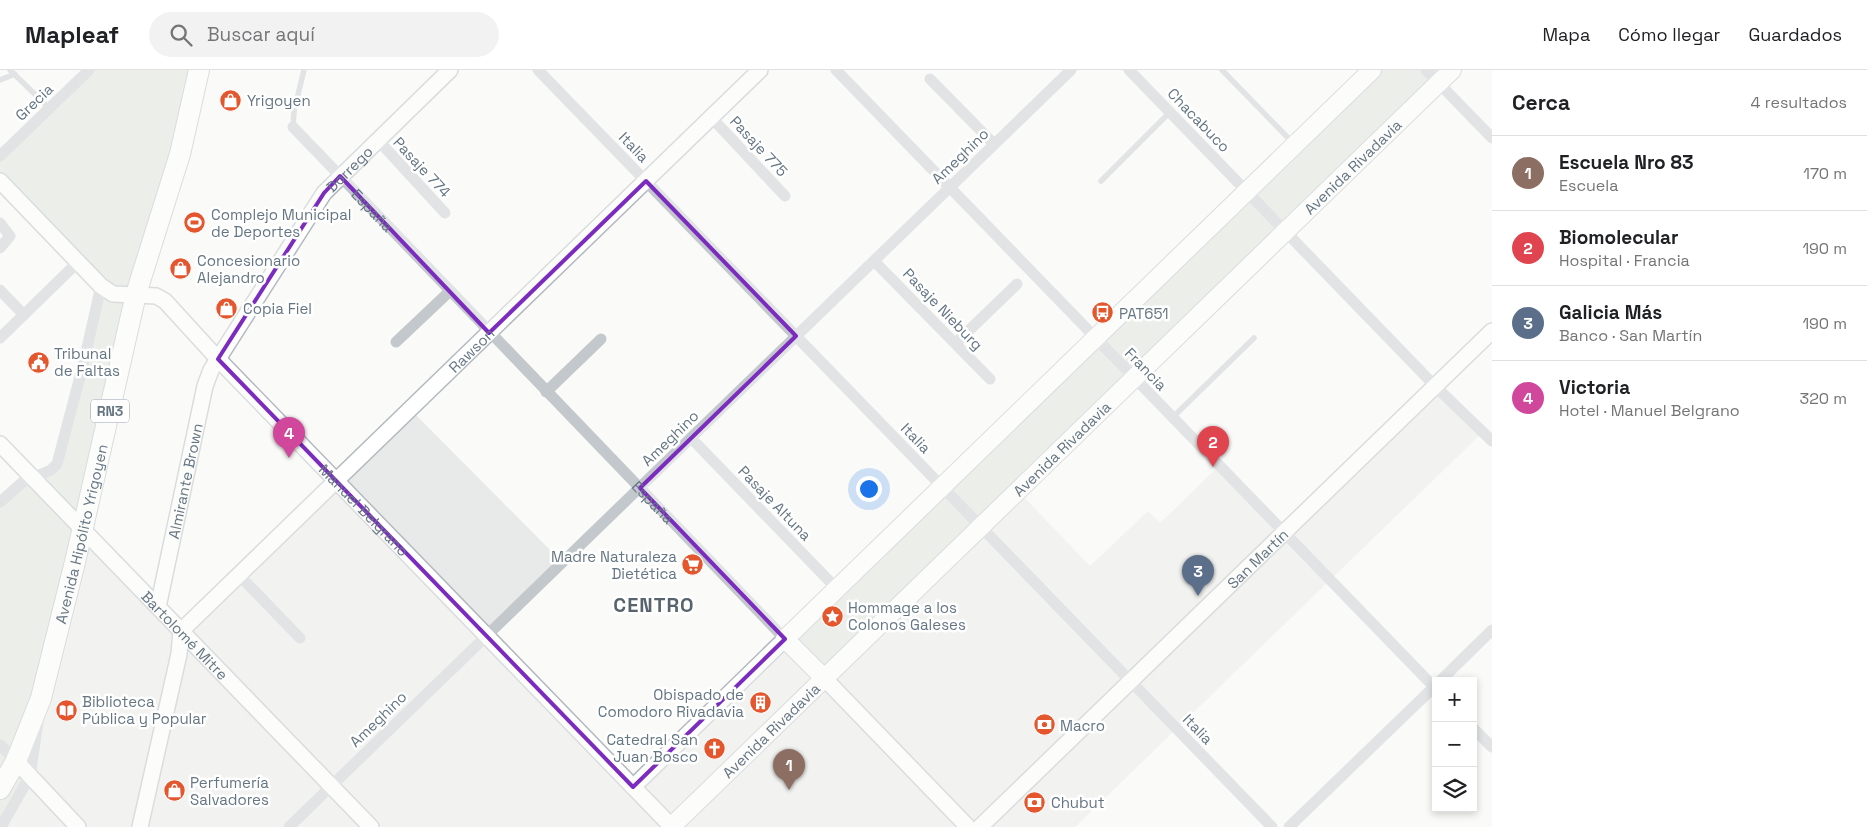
<!DOCTYPE html>
<html lang="es">
<meta charset="utf-8">
<style>
body{margin:0;font-family:"Space Grotesk",sans-serif;background:#f2f2f2;color:#202124}
.controls{position:absolute;right:15px;bottom:15px;display:grid;overflow:hidden;border-radius:0px;box-shadow:0 2px 8px #0003}
.controls button{width:45px;height:45px;display:grid;place-items:center;padding:0;border:0;border-bottom:1px solid #e0e0e0;background:#fff;color:#202124;font:25px sans-serif}
.you{position:absolute;left:868px;top:418px;width:18px;height:18px;margin:-12px;border:4px solid #fff;border-radius:50%;background:#1a73e8;box-shadow:0 0 0 8px #1a73e833}
.badge{display:grid;place-items:center;width:32px;height:32px;border-radius:50%;background:#d93025;color:#fff;font-size:16px;font-weight:700}
.pin{position:absolute;translate:-50% -41px;filter:drop-shadow(0 1px 2px #0008)}
.pin::after{content:'';position:absolute;top:26px;width:18px;height:15px;background:inherit;clip-path:polygon(0 0,100% 0,50% 100%)}
.list{margin:0;padding:0;list-style:none}
h2{display:flex;justify-content:space-between;align-items:center;height:65px;margin:0;padding:0 20px;font-size:21px}
h2 small{font-size:16px;font-weight:400;color:#757577}
.list li{display:grid;grid-template-columns:32px 1fr auto;gap:15px;align-items:center;box-sizing:border-box;height:75px;padding:0 20px;border-top:1px solid #e0e0e0}
.list b{display:block;font-size:19px;white-space:nowrap}
.list p{margin:0;font-size:16px;white-space:nowrap;color:#757577}
.list em{font-size:16px;font-style:normal;color:#757577}
.icon{flex:none;width:28px;height:28px;fill:none;stroke:currentColor;stroke-width:2;stroke-linecap:round;stroke-linejoin:round}
.map{position:relative;flex:none;width:1492px;height:757px;overflow:hidden}
header{display:flex;align-items:center;gap:30px;box-sizing:border-box;height:70px;padding:0 25px;background:#fff;border-bottom:1px solid #e0e0e0}
header strong{font-size:24px}
nav{display:flex;gap:28px;margin-inline-start:auto;font-size:18px}
.search{width:350px;height:45px;background:#f2f2f2;display:flex;align-items:center;gap:12px;box-sizing:border-box;padding:0 18px;border-radius:28px;color:#757577;font-size:19px}
main{display:flex}
aside{flex:1;background:#fff}
.map>svg:first-child{display:block}
.built{fill:#e8e9e9}
.green{fill:#dadfd7}
.lines{fill:none;stroke-linecap:round;stroke-linejoin:round}
.secondary-casing{stroke:#b3babf;stroke-width:18}
.primary-casing{stroke:#b5babe;stroke-width:20}
.highway-casing{stroke:#b4b9bd;stroke-width:22}
.lane{stroke:#c3c8cc;stroke-width:5.5}
.street{stroke:#c3c8cc;stroke-width:11}
.secondary{stroke:#fff;stroke-width:15}
.primary{stroke:#fff;stroke-width:18}
.highway{stroke:#fff;stroke-width:20}
.marked{fill:none;stroke:#7b2cbf;stroke-width:4;stroke-linejoin:round}
.labels{text-anchor:middle;dominant-baseline:central;stroke-width:5;stroke-linejoin:round;paint-order:stroke}
.shield{fill:#fff;stroke:#939fa8;stroke-width:1}
.shield-label{font-size:14px;font-weight:bold;fill:#657683}
.poi-label{font-size:15px;fill:#657683;stroke:#fff;text-anchor:start}
.street-label{font-size:15px;fill:#657683;stroke:#fff}
.district-label{font-size:20px;font-weight:bold;letter-spacing:1px;fill:#57646e;stroke:#fff}
</style>
<header>
<strong>Mapleaf</strong>
<div class="search"><svg class="icon" aria-label="search" viewBox="0 0 24 24"><circle cx="10" cy="10" r="6"/><path d="M15 15l6 6"/></svg>Buscar aquí</div>
<nav><a>Mapa</a><a>Cómo llegar</a><a>Guardados</a></nav>
</header>
<main>
<div class="map">
<svg width="1492" height="757" viewBox="0 0 1492 757">
<rect width="100%" height="100%" fill="#fafaf8"/>
<path class="built" d="M1435,316L1483,362L1075,757H1L83,459L181,561L410,339L563,493L486,566L633,716L785,569L1018,421L1090,496L1148,441L1160,453L1219,396L1283,462Z"/>
<path class="green" d="M89,0H199L136,224L33,693L0,757V432L51,400L101,216L0,111V86Z
M1372,0H1452L824,608L785,569Z"/>
<g class="lines">
<defs>
<g id="secondary">
<path id="s2" d="M0,111L101,216L113,224L156,226L165,231L218,289L672,757"/>
<path id="s3" d="M0,374L371,757"/>
<path id="s4" d="M158,537L205,316L211,300L324,123L450,0"/>
<path id="s5" d="M181,561L760,0"/>
<path d="M824,608L968,757"/>
<path d="M16,691L78,757"/>
<path d="M633,717L785,569"/>
<path d="M140,757L179,584L181,561"/>
<path id="s6" d="M980,757L1492,261"/>
</g>
<g id="primary">
<path d="M824,608L785,569L1372,0"/>
<path id="s7" d="M671,757L1452,0"/>
</g>
<g id="highway">
<path id="s8" d="M0,719L16,691L41,628L76,488L136,224L180,84L199,0"/>
</g>
</defs>
<use href="#secondary" class="secondary-casing"/>
<use href="#primary" class="primary-casing"/>
<use href="#highway" class="highway-casing"/>
<path class="lane" d="M10,0L49,38
M1222,0L1294,74
M0,10L15,4
M293,57L294,41L304,0
M1101,111L1170,42
M1172,348L1254,268"/>
<g class="street">
<path d="M538,0L1272,757"/>
<path d="M836,0L1436,619"/>
<path d="M1129,0L1435,316L1492,371"/>
<path d="M1426,0L1492,68"/>
<path d="M930,9L994,74"/>
<path d="M711,47L785,126"/>
<path id="s1" d="M293,57L785,569"/>
<path d="M378,70L445,143"/>
<path d="M0,86L89,0"/>
<path d="M0,153L10,166L0,178"/>
<path d="M874,191L990,309"/>
<path d="M0,220L24,245"/>
<path d="M0,268L78,192"/>
<path d="M396,272L450,221"/>
<path d="M956,273L1017,214"/>
<path d="M546,322L601,269"/>
<path d="M691,368L837,519"/>
<path d="M0,432L24,411L51,400L57,394L83,295L101,216"/>
<path d="M239,505L300,568"/>
<path d="M1440,611L1492,560"/>
<path d="M1473,658L1492,677"/>
<path d="M0,675L16,691"/>
<path d="M1,757L30,706L38,652"/>
<path d="M289,757L1071,0"/>
<path d="M1289,757L1436,615"/>
</g>
<use href="#secondary" class="secondary"/>
<use href="#primary" class="primary"/>
<use href="#highway" class="highway"/>
</g>
<path d="M0 0H1492V757H0ZM340,106L489,263L646,111L796,266L640,418L785,569L633,717L218,289L324,123Z" fill="#fafaf8" fill-opacity=".55" fill-rule="evenodd"/>
<path class="marked" d="M340,106L489,263L646,111L796,266L640,418L785,569L633,717L218,289L324,123Z"/>
<defs>
<symbol id="shop-disc" viewBox="-11 -11 22 22"><circle r="9.5" fill="#e4572e" stroke="#fff"/><path d="M-5-2.5h2.3a2.7 3.5 0 0 1 5.4 0H5L5.5 6h-11ZM-1.5-2.5h3a1.5 2.3 0 0 0-3 0Z" fill="#fff"/></symbol>
<symbol id="stadium-disc" viewBox="-11 -11 22 22"><circle r="9.5" fill="#e4572e" stroke="#fff"/><path d="M0-5a6.5 5 0 1 0 0 10a6.5 5 0 1 0 0-10ZM-3.5-1.8h7v3.6h-7Z" fill="#fff"/></symbol>
<symbol id="bus-disc" viewBox="-11 -11 22 22"><circle r="9.5" fill="#e4572e" stroke="#fff"/><path d="M-5-6H5V4H4V6H2V4H-2V6H-4V4H-5ZM-3.5-4V0h7V-4ZM-3.5 1.2v1.5H-2V1.2ZM2 1.2v1.5H3.5V1.2Z" fill="#fff"/></symbol>
<symbol id="civic-disc" viewBox="-11 -11 22 22"><circle r="9.5" fill="#e4572e" stroke="#fff"/><path d="M-.6-6.5H3V-4.5H.6V-3L4-1V1h2V6H-6V1h2V-1L-.6-3ZM-1.2 2.5V6h2.4V2.5Z" fill="#fff"/></symbol>
<symbol id="supermarket-disc" viewBox="-11 -11 22 22"><circle r="9.5" fill="#e4572e" stroke="#fff"/><path d="M-6-5.5h2.5l.6 2H6L4.5 2H-2.5L-4.4-4H-6ZM-1.5 3.2a1.3 1.3 0 1 0 .1 0ZM3 3.2a1.3 1.3 0 1 0 .1 0Z" fill="#fff"/></symbol>
<symbol id="sight-disc" viewBox="-11 -11 22 22"><circle r="9.5" fill="#e4572e" stroke="#fff"/><path d="M0-6L1.8-2.2L6-1.7L2.9 1.2L3.7 5.4L0 3.3L-3.7 5.4L-2.9 1.2L-6-1.7L-1.8-2.2Z" fill="#fff"/></symbol>
<symbol id="building-disc" viewBox="-11 -11 22 22"><circle r="9.5" fill="#e4572e" stroke="#fff"/><path d="M-4-6H4V6H1V3H-1V6H-4ZM-2.5-4.3h1.7v1.8h-1.7ZM.8-4.3h1.7v1.8H.8ZM-2.5-1h1.7V.8h-1.7ZM.8-1h1.7V.8H.8Z" fill="#fff"/></symbol>
<symbol id="library-disc" viewBox="-11 -11 22 22"><circle r="9.5" fill="#e4572e" stroke="#fff"/><path d="M-6-4Q-3-5.5-.7-3.5V5Q-3 3-6 4ZM6-4Q3-5.5 .7-3.5V5Q3 3 6 4Z" fill="#fff"/></symbol>
<symbol id="bank-disc" viewBox="-11 -11 22 22"><circle r="9.5" fill="#e4572e" stroke="#fff"/><path d="M-6-4H6V4H-6ZM0-2.3a2.3 2.3 0 1 0 0 4.6a2.3 2.3 0 1 0 0-4.6Z" fill="#fff"/></symbol>
<symbol id="church-disc" viewBox="-11 -11 22 22"><circle r="9.5" fill="#e4572e" stroke="#fff"/><path d="M-1.2-6h2.4v3.5h3.3v2.4h-3.3V6h-2.4V-.1h-3.3v-2.4h3.3Z" fill="#fff"/></symbol>
</defs>
<g fill-rule="evenodd">
<use href="#shop-disc" x="218" y="18" width="25" height="25"/>
<use href="#stadium-disc" x="182" y="140" width="25" height="25"/>
<use href="#shop-disc" x="168" y="186" width="25" height="25"/>
<use href="#shop-disc" x="214" y="226" width="25" height="25"/>
<use href="#bus-disc" x="1090" y="230" width="25" height="25"/>
<use href="#civic-disc" x="26" y="280" width="25" height="25"/>
<use href="#supermarket-disc" x="680" y="482" width="25" height="25"/>
<use href="#sight-disc" x="820" y="534" width="25" height="25"/>
<use href="#building-disc" x="748" y="620" width="25" height="25"/>
<use href="#library-disc" x="54" y="628" width="25" height="25"/>
<use href="#bank-disc" x="1032" y="642" width="25" height="25"/>
<use href="#church-disc" x="702" y="666" width="25" height="25"/>
<use href="#shop-disc" x="162" y="708" width="25" height="25"/>
<use href="#bank-disc" x="1022" y="720" width="25" height="25"/>
</g>
<g class="labels">
<rect class="shield" x="91" y="329.5" width="38" height="23" rx="4"/>
<g class="shield-label">
<text x="110" y="341">RN3</text>
</g>
<g class="poi-label">
<text x="247" y="30">Yrigoyen</text>
<text x="211" y="144">Complejo Municipal<tspan x="211" dy="17">de Deportes</tspan></text>
<text x="197" y="190">Concesionario<tspan x="197" dy="17">Alejandro</tspan></text>
<text x="243" y="238">Copia Fiel</text>
<text x="1119" y="243">PAT651</text>
<text x="54" y="283">Tribunal<tspan x="54" dy="17">de Faltas</tspan></text>
<text x="677" y="486" text-anchor="end">Madre Naturaleza<tspan x="677" dy="17">Dietética</tspan></text>
<text x="848" y="537">Hommage a los<tspan x="848" dy="17">Colonos Galeses</tspan></text>
<text x="744" y="624" text-anchor="end">Obispado de<tspan x="744" dy="17">Comodoro Rivadavia</tspan></text>
<text x="82" y="631">Biblioteca<tspan x="82" dy="17">Pública y Popular</tspan></text>
<text x="1060" y="655">Macro</text>
<text x="698" y="669" text-anchor="end">Catedral San<tspan x="698" dy="17">Juan Bosco</tspan></text>
<text x="190" y="712">Perfumería<tspan x="190" dy="17">Salvadores</tspan></text>
<text x="1051" y="732">Chubut</text>
</g>
<g class="street-label">
<text transform="translate(34 32) rotate(-44)">Grecia</text>
<text transform="translate(1199 50) rotate(46)">Chacabuco</text>
<text transform="translate(759 76) rotate(47)">Pasaje 775</text>
<text transform="translate(634 77) rotate(46)">Italia</text>
<text transform="translate(960 86) rotate(-44)">Ameghino</text>
<text transform="translate(422 97) rotate(47)">Pasaje 774</text>
<text stroke="none"><textPath href="#s7" startOffset="949">Avenida Rivadavia</textPath></text>
<text stroke="none"><textPath href="#s4" startOffset="488">Dorrego</textPath></text>
<text stroke="none"><textPath href="#s1" startOffset="115">España</textPath></text>
<text transform="translate(943 239) rotate(46)">Pasaje Nieburg</text>
<text stroke="none"><textPath href="#s5" startOffset="404">Rawson</textPath></text>
<text transform="translate(1146 299) rotate(46)">Francia</text>
<text transform="translate(670 368) rotate(-44)">Ameghino</text>
<text transform="translate(916 368) rotate(46)">Italia</text>
<text stroke="none"><textPath href="#s7" startOffset="544">Avenida Rivadavia</textPath></text>
<text stroke="none"><textPath href="#s4" startOffset="129">Almirante Brown</textPath></text>
<text stroke="none"><textPath href="#s1" startOffset="520">España</textPath></text>
<text transform="translate(775 433) rotate(46)">Pasaje Altuna</text>
<text stroke="none"><textPath href="#s2" startOffset="502">Manuel Belgrano</textPath></text>
<text stroke="none"><textPath href="#s8" startOffset="269">Avenida Hipólito Yrigoyen</textPath></text>
<text stroke="none"><textPath href="#s6" startOffset="386">San Martín</textPath></text>
<text stroke="none"><textPath href="#s3" startOffset="266">Bartolomé Mitre</textPath></text>
<text transform="translate(378 649) rotate(-44)">Ameghino</text>
<text transform="translate(1198 659) rotate(46)">Italia</text>
<text stroke="none"><textPath href="#s7" startOffset="139">Avenida Rivadavia</textPath></text>
</g>
<g class="district-label">
<text x="654" y="535">CENTRO</text>
</g>
</g>
</svg>
<div class="controls">
<button>+</button>
<button>−</button>
<button><svg class="icon" aria-label="layers" viewBox="0 0 24 24"><path d="M12 4l9 5-9 5-9-5zM3 14l9 5 9-5"/></svg></button>
</div>
<div class="you"></div>
<div class="pin badge" style="left:789px;top:720px;background:#8d6e63">1</div>
<div class="pin badge" style="left:1213px;top:397px;background:#e0444e">2</div>
<div class="pin badge" style="left:1198px;top:526px;background:#5c6f8a">3</div>
<div class="pin badge" style="left:289px;top:388px;background:#d1479c">4</div>
</div>
<aside>
<h2>Cerca<small>4 resultados</small></h2>
<ul class="list">
<li><span class="badge" style="background:#8d6e63">1</span><div><b>Escuela Nro 83</b><p>Escuela</p></div><em>170 m</em></li>
<li><span class="badge" style="background:#e0444e">2</span><div><b>Biomolecular</b><p>Hospital · Francia</p></div><em>190 m</em></li>
<li><span class="badge" style="background:#5c6f8a">3</span><div><b>Galicia Más</b><p>Banco · San Martín</p></div><em>190 m</em></li>
<li><span class="badge" style="background:#d1479c">4</span><div><b>Victoria</b><p>Hotel · Manuel Belgrano</p></div><em>320 m</em></li>
</ul>
</aside>
</main>
